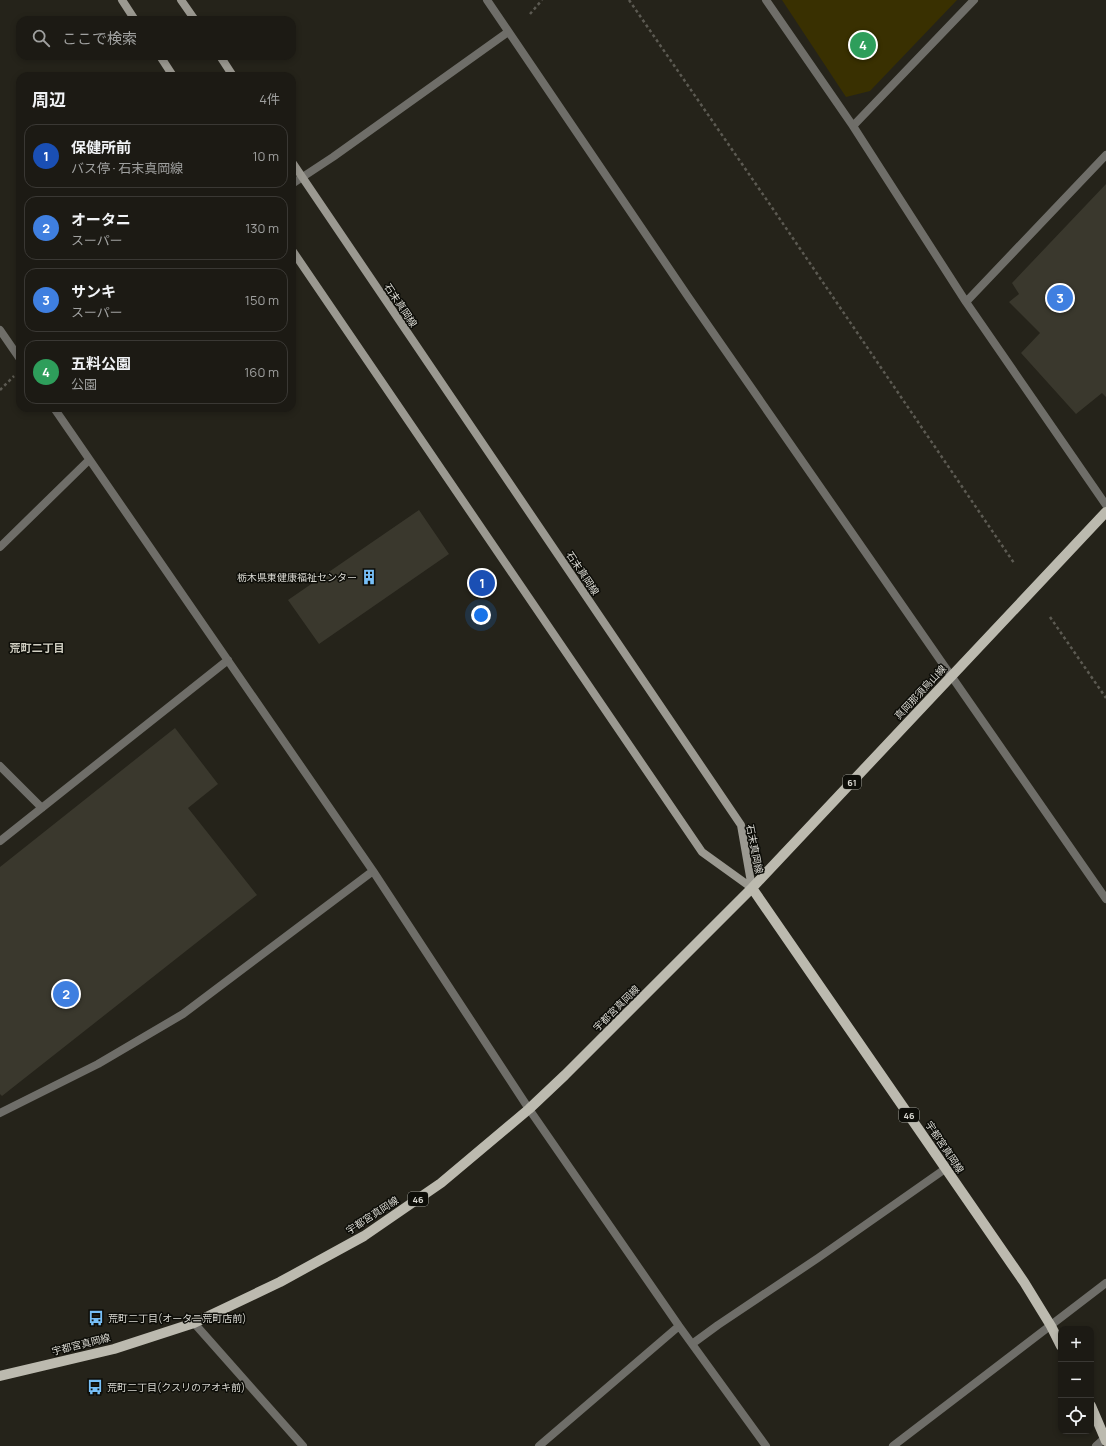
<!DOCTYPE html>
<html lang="ja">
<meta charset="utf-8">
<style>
body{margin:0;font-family:Manrope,"Noto Sans JP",sans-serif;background:#292722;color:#f1f3f6}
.controls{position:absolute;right:12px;bottom:12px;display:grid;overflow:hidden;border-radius:8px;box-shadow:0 2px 6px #0003}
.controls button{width:36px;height:36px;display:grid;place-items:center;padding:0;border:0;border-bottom:1px solid #3a3834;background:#1c1a14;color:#f1f3f6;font:20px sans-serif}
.you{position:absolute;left:481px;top:615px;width:14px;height:14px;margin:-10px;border:3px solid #fff;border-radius:50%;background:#1a73e8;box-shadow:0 0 0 6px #1a73e833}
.badge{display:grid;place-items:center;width:26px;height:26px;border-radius:50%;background:#2563eb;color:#fff;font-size:13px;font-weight:700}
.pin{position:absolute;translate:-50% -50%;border:2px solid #fff;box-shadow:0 1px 4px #0006}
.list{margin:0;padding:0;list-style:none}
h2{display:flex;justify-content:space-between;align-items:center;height:52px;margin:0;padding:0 16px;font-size:17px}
h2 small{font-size:13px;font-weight:400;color:#a0a1a0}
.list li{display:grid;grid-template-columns:26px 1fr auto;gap:12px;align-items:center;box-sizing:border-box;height:64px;margin:0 8px 8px;padding:0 8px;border:1px solid #3a3834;border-radius:12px}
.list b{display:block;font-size:15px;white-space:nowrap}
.list p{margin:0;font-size:13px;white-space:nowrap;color:#a0a1a0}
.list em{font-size:13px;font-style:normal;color:#a0a1a0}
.icon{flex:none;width:22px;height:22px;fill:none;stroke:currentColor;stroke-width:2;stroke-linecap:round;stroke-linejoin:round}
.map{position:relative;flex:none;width:1106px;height:1446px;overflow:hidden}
.search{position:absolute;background:#1c1a14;box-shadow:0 2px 6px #0003;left:16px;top:16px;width:280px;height:44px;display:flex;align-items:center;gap:10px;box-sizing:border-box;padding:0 14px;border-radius:12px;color:#a0a1a0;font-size:15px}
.panel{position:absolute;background:#1c1a14;box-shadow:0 2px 6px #0003;left:16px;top:72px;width:280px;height:340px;border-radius:12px}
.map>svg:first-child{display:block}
.green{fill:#393001}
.building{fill:#3a382d}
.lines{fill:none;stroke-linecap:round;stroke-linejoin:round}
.path{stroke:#5c5a52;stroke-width:2.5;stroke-dasharray:3 3;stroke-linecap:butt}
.street{stroke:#6f6e69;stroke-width:8}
.secondary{stroke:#9b9991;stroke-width:8}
.primary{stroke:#bcbaaf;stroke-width:10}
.labels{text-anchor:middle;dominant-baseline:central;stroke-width:3;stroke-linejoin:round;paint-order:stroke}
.shield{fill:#0d0d08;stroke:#9c9c95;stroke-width:1}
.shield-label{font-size:9px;font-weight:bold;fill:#dad9d2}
.street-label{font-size:10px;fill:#dad9d2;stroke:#0d0d08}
.poi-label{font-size:10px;fill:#dad9d2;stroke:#0d0d08;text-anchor:start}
.neighbourhood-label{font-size:11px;font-weight:bold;fill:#d2d0c3;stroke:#0d0d08}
</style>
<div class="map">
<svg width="1106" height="1446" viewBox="0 0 1106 1446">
<rect width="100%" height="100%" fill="#25231a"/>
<path class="green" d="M782,0H957L870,91L846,97Z"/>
<path class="building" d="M1106,184V397L1102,393L1076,414L1021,353L1040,333L1009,302L1019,294L1012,283Z
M419,510L449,554L319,644L288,600Z
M175,728L218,784L188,808L257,895L2,1096L0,1094V867Z"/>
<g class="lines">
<path class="path" d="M629,0L773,209L1014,563
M530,14L542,0
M0,390L14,376
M1050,617L1106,698"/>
<path class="street" d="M487,0L689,298L1106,899
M766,0L853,126L966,302L1106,505
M853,126L974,0
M292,184L333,157L508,32
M966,302L1106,155
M0,330L20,359
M54,408L373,871L529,1109L679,1326L766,1446
M0,547L89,460
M0,766L42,808
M0,841L228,660
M0,1113L98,1064L183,1014L373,871
M194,1323L303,1446
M692,1344L718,1325L818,1258L945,1169
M539,1446L679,1326
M893,1446L1106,1283
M1096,1446L1105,1438"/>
<path class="secondary" d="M122,0L135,20
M181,0L195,20
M160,56L173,76
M220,56L233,76
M292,162L741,825L752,888
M292,250L702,852L752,888"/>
<path class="primary" d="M752,888L1024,1282L1051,1326L1061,1346
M0,1376L114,1349L194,1323L280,1282L364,1236L441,1183L529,1109L565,1075L752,888L1106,512
M1091,1406L1106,1441"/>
</g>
<defs>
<symbol id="building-bare" viewBox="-9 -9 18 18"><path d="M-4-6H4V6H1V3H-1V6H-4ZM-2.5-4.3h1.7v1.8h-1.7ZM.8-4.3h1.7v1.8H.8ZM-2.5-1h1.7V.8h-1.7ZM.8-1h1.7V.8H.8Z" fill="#77bff7" stroke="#0d0d08" stroke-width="2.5" paint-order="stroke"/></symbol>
<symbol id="bus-bare" viewBox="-9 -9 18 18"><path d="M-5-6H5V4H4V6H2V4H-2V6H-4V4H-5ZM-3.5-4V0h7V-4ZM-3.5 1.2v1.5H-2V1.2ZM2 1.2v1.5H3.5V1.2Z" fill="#77bff7" stroke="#0d0d08" stroke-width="2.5" paint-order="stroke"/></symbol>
</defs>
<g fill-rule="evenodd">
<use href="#building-bare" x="358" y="566" width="22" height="22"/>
<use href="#bus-bare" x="85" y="1307" width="22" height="22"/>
<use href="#bus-bare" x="84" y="1376" width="22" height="22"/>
</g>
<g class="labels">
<g class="shield">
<rect x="843" y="775" width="18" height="14" rx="3"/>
<rect x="899" y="1108" width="20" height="14" rx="3"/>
<rect x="408" y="1192" width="20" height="14" rx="3"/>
</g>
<g class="shield-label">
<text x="852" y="782">61</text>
<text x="909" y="1115">46</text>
<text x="418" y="1199">46</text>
</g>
<g class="street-label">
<text transform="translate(401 305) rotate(56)">石末真岡線</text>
<text transform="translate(583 573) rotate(56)">石末真岡線</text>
<text transform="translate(920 692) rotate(-47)">真岡那須烏山線</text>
<text transform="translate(755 849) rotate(79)">石末真岡線</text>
<text transform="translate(616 1008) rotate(-45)">宇都宮真岡線</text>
<text transform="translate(945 1147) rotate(56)">宇都宮真岡線</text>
<text transform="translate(372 1215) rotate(-33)">宇都宮真岡線</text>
<text transform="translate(81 1344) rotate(-14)">宇都宮真岡線</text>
</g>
<g class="poi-label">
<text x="357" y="577" text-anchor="end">栃木県東健康福祉センター</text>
<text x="108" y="1318">荒町二丁目(オータニ荒町店前)</text>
<text x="107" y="1387">荒町二丁目(クスリのアオキ前)</text>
</g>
<g class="neighbourhood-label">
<text x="37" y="647">荒町二丁目</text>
</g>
</g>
</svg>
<div class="controls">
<button>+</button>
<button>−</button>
<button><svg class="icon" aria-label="locate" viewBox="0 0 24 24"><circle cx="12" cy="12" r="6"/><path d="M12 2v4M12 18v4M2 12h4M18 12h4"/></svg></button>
</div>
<div class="you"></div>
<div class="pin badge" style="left:482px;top:583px;background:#1a4fb4">1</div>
<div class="pin badge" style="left:66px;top:994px;background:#3f7fe0">2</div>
<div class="pin badge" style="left:1060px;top:298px;background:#3f7fe0">3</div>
<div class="pin badge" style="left:863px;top:45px;background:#2e9e5b">4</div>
<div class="search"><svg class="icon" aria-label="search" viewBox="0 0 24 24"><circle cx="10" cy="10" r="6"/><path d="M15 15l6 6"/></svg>ここで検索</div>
<section class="panel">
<h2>周辺<small>4件</small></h2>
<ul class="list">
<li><span class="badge" style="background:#1a4fb4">1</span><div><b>保健所前</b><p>バス停 · 石末真岡線</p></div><em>10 m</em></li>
<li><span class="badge" style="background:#3f7fe0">2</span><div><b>オータニ</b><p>スーパー</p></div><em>130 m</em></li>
<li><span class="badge" style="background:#3f7fe0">3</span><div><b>サンキ</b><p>スーパー</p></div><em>150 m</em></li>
<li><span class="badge" style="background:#2e9e5b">4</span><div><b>五料公園</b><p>公園</p></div><em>160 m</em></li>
</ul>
</section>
</div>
